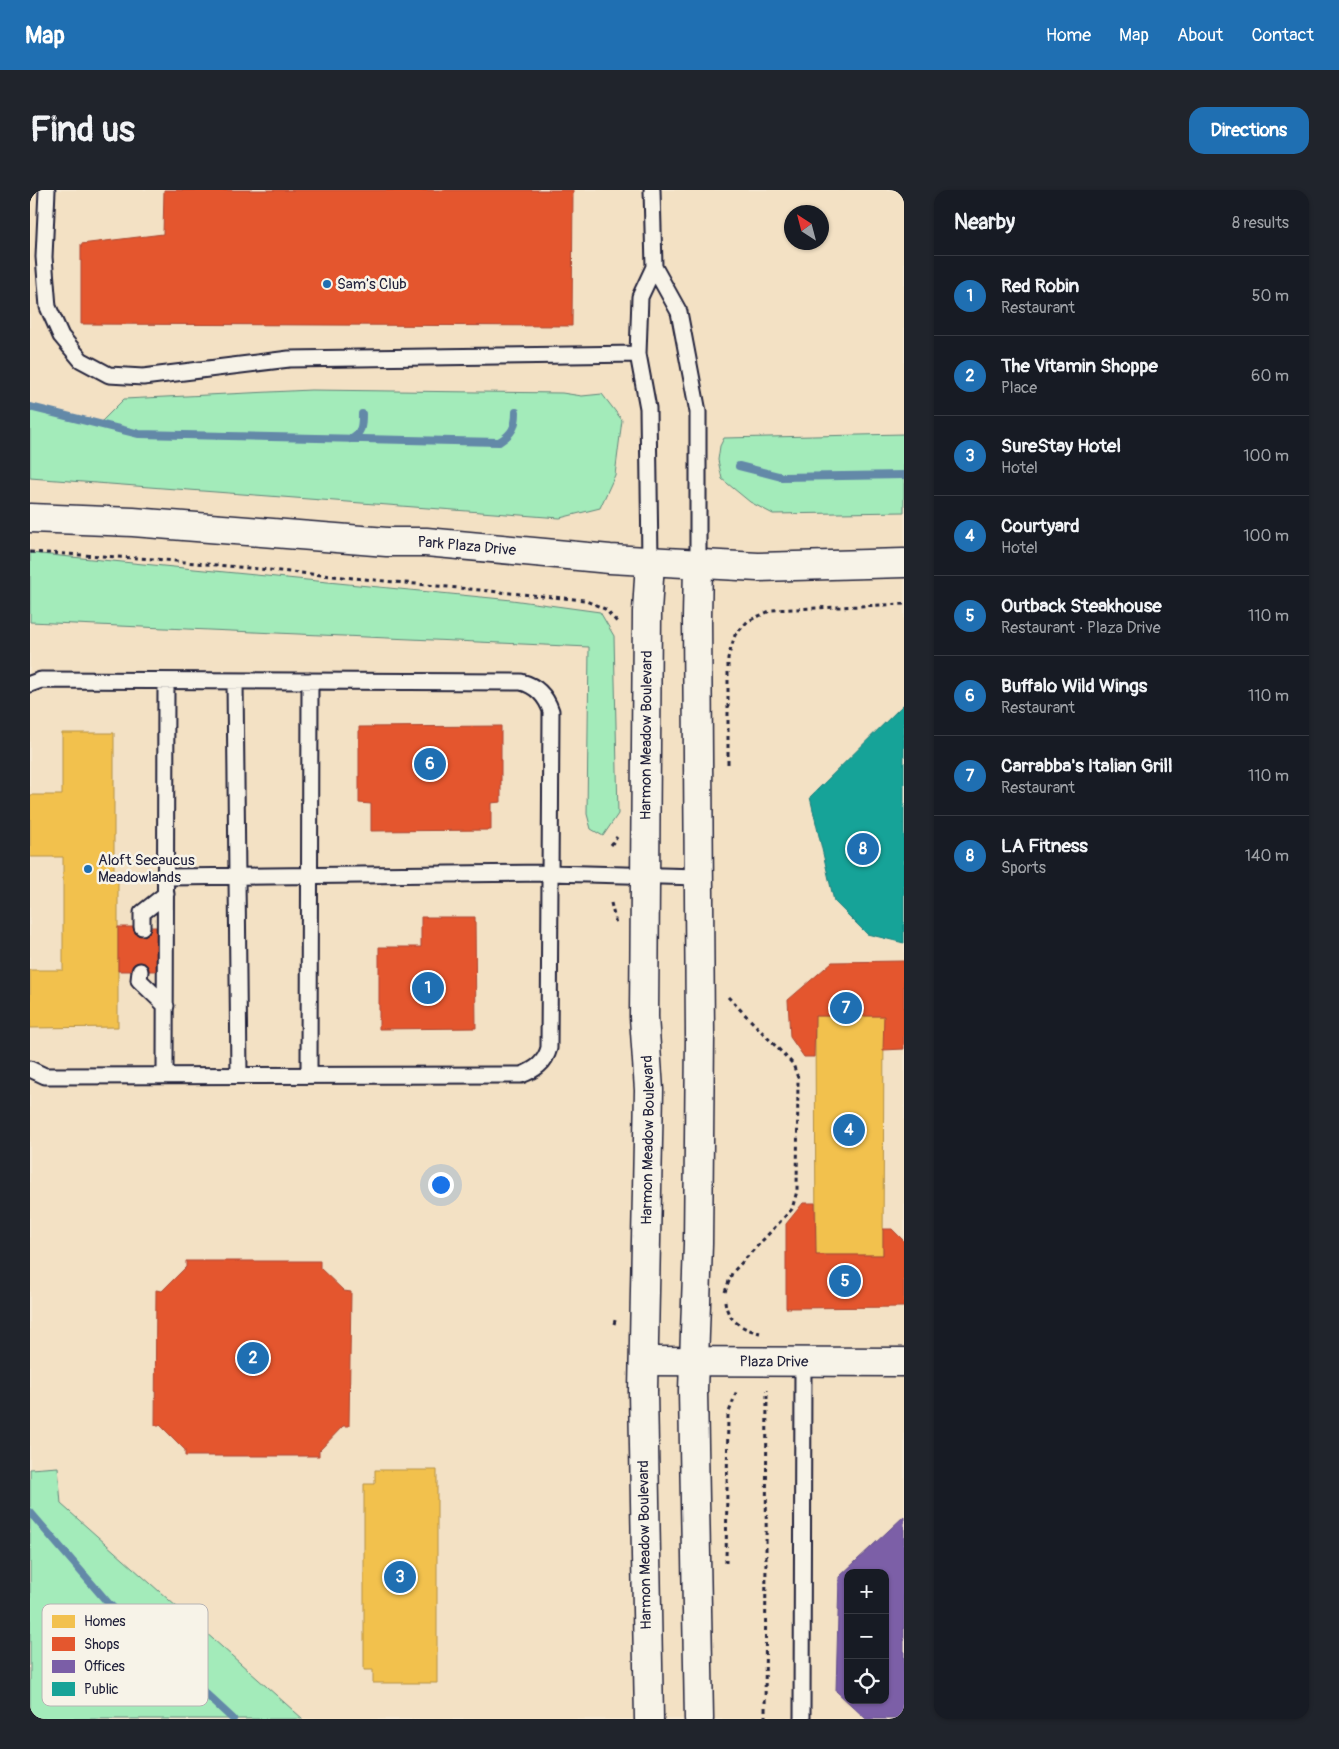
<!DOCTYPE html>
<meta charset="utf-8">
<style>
body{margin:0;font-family:Pangolin,sans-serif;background:#20242c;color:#f1f3f6}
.controls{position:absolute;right:15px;bottom:15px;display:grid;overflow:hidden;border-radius:10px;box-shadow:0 1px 4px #0004}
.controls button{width:45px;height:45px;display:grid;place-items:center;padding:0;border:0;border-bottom:1px solid #363941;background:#171b24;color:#f1f3f6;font:25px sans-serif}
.compass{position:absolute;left:754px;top:15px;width:45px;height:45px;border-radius:50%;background:#171b24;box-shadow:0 1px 4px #0004;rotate:324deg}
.you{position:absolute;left:410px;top:994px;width:18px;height:18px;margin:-12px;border:4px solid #fff;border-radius:50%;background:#1a73e8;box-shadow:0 0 0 8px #1a73e833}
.badge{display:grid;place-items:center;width:32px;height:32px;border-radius:50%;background:#1f6fb2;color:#fff;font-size:16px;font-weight:700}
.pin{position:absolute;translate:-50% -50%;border:2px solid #fff;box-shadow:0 1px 5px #0006}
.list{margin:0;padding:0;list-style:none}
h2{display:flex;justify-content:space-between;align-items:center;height:65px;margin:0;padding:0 20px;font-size:21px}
h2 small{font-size:16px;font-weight:400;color:#9ea1a6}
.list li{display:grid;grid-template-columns:32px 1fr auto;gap:15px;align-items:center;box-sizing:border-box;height:80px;padding:0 20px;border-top:1px solid #363941}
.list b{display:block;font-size:19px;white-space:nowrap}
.list p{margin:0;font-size:16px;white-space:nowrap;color:#9ea1a6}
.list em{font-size:16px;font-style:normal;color:#9ea1a6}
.icon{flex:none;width:28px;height:28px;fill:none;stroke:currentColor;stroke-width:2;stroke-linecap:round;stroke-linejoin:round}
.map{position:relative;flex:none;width:874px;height:1529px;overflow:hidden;border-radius:15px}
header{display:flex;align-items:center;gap:30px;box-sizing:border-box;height:70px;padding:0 25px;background:#1f6fb2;color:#fff}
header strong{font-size:24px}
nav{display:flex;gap:28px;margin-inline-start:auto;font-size:18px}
.intro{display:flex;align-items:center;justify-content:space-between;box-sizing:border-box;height:120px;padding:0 30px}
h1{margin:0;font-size:35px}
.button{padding:12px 22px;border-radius:15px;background:#1f6fb2;color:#fff;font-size:18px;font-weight:700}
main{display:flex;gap:30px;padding:0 30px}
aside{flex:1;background:#171b24;border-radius:15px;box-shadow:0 1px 4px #0004}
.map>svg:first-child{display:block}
.built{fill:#f3e1c4;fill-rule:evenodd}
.green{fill:#a3ebba;stroke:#62867a}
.homes{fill:#f2c14e;stroke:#b49148}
.shops{fill:#e4572e;stroke:#aa4732}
.offices{fill:#7b5ea7;stroke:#604c87;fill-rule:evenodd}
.public{fill:#17a398;stroke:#1a7c7c}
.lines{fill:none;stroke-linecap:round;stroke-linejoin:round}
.stream{stroke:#6489a8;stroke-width:8}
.lane-casing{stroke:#22223b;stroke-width:19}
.street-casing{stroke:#22223b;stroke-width:31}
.secondary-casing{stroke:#22223b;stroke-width:31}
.path{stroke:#22223b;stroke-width:3;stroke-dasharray:4 4;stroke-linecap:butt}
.lane{stroke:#f7f3e8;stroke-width:15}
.street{stroke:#f7f3e8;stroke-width:28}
.secondary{stroke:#f7f3e8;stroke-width:28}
.poi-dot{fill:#1f6fb2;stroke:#f7f3e8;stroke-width:2}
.labels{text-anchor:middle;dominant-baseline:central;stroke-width:5;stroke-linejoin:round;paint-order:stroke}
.poi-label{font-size:15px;fill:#22223b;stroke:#f7f3e8;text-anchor:start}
.street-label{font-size:15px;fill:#22223b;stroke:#f7f3e8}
.key{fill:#f7f3e8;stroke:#b7b4b4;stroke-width:1}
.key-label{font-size:14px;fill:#22223b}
</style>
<header>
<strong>Map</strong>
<nav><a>Home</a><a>Map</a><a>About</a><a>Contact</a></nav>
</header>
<div class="intro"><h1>Find us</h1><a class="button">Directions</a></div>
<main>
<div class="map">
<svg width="874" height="1529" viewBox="0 0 874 1529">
<rect width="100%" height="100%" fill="#f5e8d3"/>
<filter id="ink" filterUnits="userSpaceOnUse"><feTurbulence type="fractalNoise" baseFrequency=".02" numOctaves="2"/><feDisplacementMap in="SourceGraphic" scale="10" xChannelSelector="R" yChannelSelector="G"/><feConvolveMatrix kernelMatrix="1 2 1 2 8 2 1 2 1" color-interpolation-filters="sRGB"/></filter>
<g filter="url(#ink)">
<path class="built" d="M0,0H874V1529H0ZM762,22H792V52H762ZM818,1383H855V1510H818Z"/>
<path class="green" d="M281,200L532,203L552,206L572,204L592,230L585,285L570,318L530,328L0,288V217L69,234L94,209Z
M874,244V322L743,324L720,312L692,289L688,270L690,256L694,248Z
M0,363L482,410L570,422L584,446L588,624L573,646L561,639L557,624L559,457L0,432Z
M28,1277L31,1314L273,1529H0V1279Z"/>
<path class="homes" d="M32,543H84V690L88,691V837L0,838V780H33V667H0V605H32Z
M785,826H854L853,1065H786Z
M345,1280H407V1493H343V1480H334V1294H345Z"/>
<path class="shops" d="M134,0H543L542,136L51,134V54L133,44Z
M471,536V612L461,613V640L341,641V614L329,613V537Z
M391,727H445L446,838L349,839V757H391Z
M88,737H126V781H88Z
M874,771V859L853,860L854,826H785L784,867H774L760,847L758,810L802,772Z
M773,1013H785L786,1065H853V1039H862L874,1051V1117L756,1118V1034Z
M156,1071H290V1078L314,1101L321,1102L319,1236H313L289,1261V1266H155V1260L130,1235H125L126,1100L132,1101L156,1077Z"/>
<path class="offices" d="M874,1326V1529H836L806,1501L809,1387ZM818,1383H855V1510H818Z"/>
<path class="public" d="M874,514V753L837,744L804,711L780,607Z"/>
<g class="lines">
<path class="stream" d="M0,217L109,244L469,252C482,244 486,237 486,222
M320,249C332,243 332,236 332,224
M709,276L752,287L874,285
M0,1322L79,1414L203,1529"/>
<defs>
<path id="lane" d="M17,0L14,67L18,117L31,146L51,170L79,185L113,187L259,169L608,164
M624,77L649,122L668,222V374
M620,371L618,218L608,164L610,107L624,77L622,0
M205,491L209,885
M0,494L11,490L491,492C507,496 516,506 521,521L519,858C515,873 505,880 491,885L15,886L0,879
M136,687L520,683L669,687
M112,737V723L136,704
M110,781L109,790L136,816
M135,885L136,491
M279,885L280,491
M772,1529L773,1172"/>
<g id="street">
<path id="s1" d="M614,1171L874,1172"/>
</g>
<g id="secondary">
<path id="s2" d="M0,328L103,332L357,352H396L580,369L728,377L874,373"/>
<path d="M668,374L667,428L670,846L668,1054L663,1201L669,1529"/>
<path id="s3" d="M619,1529L613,1201L619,900L614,827L617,422L620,371"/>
</g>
</defs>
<use href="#lane" class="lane-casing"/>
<use href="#street" class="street-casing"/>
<use href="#secondary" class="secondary-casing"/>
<path class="path" d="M0,362L124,369L554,410L575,419L589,434
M698,574V468L705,445L718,431L742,420L874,414
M581,655L587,647
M581,713L586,734
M695,1102L702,1083L762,1019L767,1001L768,888L763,874L698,807
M695,1111C697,1131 713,1139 730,1143
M584,1134L586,1127
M696,1373L698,1225L707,1200
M735,1529L737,1200"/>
<use href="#lane" class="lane"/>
<use href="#street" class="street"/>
<use href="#secondary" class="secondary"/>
</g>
</g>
<g class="poi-dot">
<circle cx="297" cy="94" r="5"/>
<circle cx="58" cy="679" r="5"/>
</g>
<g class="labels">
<g class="poi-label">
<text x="307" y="94">Sam's Club</text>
<text x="68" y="670">Aloft Secaucus<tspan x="68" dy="17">Meadowlands</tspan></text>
</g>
<g class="street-label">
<text stroke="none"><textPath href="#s2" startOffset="438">Park Plaza Drive</textPath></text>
<text stroke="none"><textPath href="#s3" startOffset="984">Harmon Meadow Boulevard</textPath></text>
<text stroke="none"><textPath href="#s3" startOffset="579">Harmon Meadow Boulevard</textPath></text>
<text stroke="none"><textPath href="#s1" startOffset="130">Plaza Drive</textPath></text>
<text transform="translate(615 1355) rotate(-91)">Harmon Meadow Boulevard</text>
</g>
</g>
<rect x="12" y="1414" width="166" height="102" rx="8" class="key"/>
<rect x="22" y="1425" width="23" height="13" fill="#f2c14e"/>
<rect x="22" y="1447" width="23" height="14" fill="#e4572e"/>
<rect x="22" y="1470" width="23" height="13" fill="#7b5ea7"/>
<rect x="22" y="1492" width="23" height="14" fill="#17a398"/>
<g class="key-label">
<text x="54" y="1436">Homes</text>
<text x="54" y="1459">Shops</text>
<text x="54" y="1481">Offices</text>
<text x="54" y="1504">Public</text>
</g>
</svg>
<div class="controls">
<button>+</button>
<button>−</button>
<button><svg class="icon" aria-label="locate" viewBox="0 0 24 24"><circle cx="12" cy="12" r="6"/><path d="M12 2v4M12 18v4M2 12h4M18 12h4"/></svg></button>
</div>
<svg class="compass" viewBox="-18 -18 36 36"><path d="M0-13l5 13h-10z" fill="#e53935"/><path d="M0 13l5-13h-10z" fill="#9ea1a6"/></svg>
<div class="you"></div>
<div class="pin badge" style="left:398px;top:798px">1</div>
<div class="pin badge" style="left:223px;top:1168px">2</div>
<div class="pin badge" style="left:370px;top:1387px">3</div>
<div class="pin badge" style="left:819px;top:940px">4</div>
<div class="pin badge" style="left:815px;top:1091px">5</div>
<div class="pin badge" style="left:400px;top:574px">6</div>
<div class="pin badge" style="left:816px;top:818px">7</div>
<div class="pin badge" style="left:833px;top:659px">8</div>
</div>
<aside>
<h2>Nearby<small>8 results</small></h2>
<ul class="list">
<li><span class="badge">1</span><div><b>Red Robin</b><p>Restaurant</p></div><em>50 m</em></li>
<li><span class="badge">2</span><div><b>The Vitamin Shoppe</b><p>Place</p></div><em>60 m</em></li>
<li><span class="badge">3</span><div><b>SureStay Hotel</b><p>Hotel</p></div><em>100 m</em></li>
<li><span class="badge">4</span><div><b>Courtyard</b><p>Hotel</p></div><em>100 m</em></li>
<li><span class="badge">5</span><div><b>Outback Steakhouse</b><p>Restaurant · Plaza Drive</p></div><em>110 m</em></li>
<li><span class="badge">6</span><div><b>Buffalo Wild Wings</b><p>Restaurant</p></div><em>110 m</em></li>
<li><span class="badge">7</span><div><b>Carrabba's Italian Grill</b><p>Restaurant</p></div><em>110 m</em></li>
<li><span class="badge">8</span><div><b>LA Fitness</b><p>Sports</p></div><em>140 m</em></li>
</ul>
</aside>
</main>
